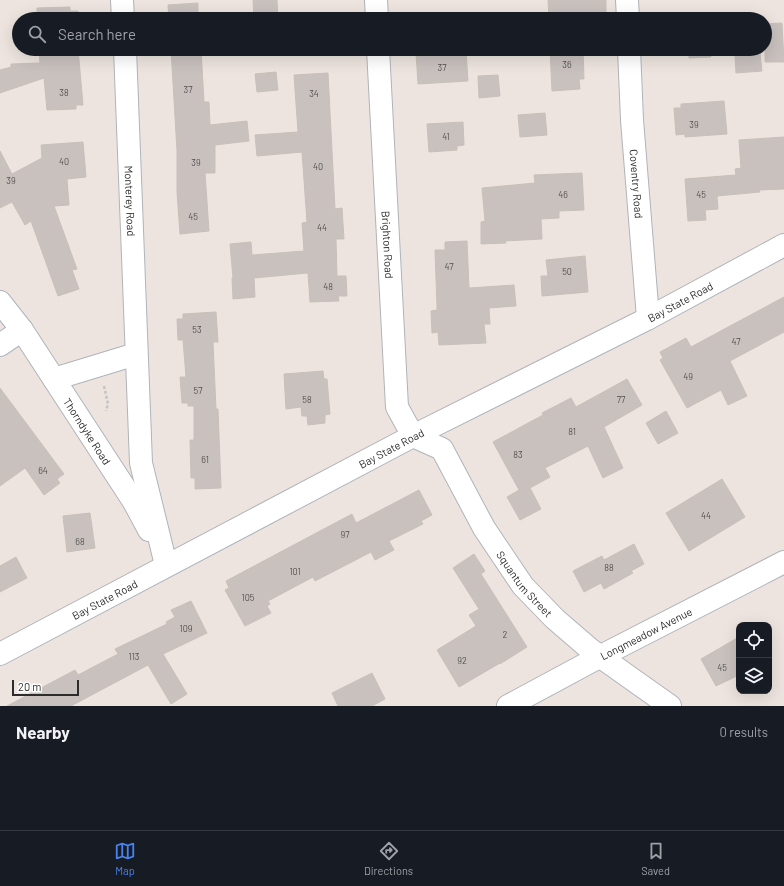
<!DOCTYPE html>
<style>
body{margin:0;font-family:Barlow,sans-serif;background:#242831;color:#f1f3f6}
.controls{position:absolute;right:12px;bottom:12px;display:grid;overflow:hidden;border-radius:8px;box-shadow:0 4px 16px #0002}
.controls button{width:36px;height:36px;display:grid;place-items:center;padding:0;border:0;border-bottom:1px solid #363941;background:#171b24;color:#f1f3f6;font:20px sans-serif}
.scale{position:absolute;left:12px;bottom:10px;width:67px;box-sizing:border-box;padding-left:4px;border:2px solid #2c2c2c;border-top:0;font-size:11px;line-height:14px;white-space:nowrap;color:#2c2c2c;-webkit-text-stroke:3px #fff;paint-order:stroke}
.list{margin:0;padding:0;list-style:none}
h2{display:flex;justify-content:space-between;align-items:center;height:52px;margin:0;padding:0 16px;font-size:17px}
h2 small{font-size:13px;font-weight:400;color:#9ea1a6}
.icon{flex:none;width:22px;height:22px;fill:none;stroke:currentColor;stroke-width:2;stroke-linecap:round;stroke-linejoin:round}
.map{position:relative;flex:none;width:784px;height:706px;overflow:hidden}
.search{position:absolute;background:#171b24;box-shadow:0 4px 16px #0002;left:12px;right:12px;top:12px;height:44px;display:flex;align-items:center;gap:10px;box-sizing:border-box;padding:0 14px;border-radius:22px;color:#9ea1a6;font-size:15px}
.sheet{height:124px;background:#171b24}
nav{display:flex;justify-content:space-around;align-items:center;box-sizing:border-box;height:56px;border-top:1px solid #363941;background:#171b24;font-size:11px;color:#9ea1a6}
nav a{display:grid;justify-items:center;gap:2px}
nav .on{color:#4884f0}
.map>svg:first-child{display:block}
.building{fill:#c8c1be;stroke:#c8c0b8}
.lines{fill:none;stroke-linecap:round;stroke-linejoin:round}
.minor-casing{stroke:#afb4bb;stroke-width:24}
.path{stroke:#c4c4c4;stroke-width:2.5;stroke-dasharray:3 2;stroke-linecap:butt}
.minor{stroke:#fff;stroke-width:22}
.labels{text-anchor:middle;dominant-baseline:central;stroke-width:3;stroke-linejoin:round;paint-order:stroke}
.number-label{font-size:9px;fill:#535150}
.street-label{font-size:11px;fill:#2c2c2c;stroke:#fff}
</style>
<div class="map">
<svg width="784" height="706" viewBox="0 0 784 706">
<rect width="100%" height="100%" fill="#ede4df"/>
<path class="building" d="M253,0H277L278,19H254Z
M548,0H606V14L549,18Z
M198,3V19H169L168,5Z
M70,7V11H78L79,19H37V8Z
M708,13V19H686V14Z
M782,23L784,62H765V24Z
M39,49H78L83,105H76V109L47,110L44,78L0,93V70L11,67V64L40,63Z
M171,49H201L204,102H209L210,125L247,121L249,141L215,145V173H205L209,231L180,234L177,192V151Z
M550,49H583L584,79H579L580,89L552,91Z
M689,49H710L711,57L689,58Z
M466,50L468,81L418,84L416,53Z
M760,53L762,71L736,73L735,55Z
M276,72L278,90L257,92L255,74Z
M328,73L335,209L342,208L344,239H336L337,276H346L347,296H338L339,301L310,302L308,273L254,278L255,297L233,299L232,278H233L230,244L251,242L252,255L304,251L302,223L307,222L302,152L257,156L255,135L298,132L294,75Z
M498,75L500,96L479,98L478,76Z
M724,101L727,134L685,137V134L676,135L674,108H681V104Z
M545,113L547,135L520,137L518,115Z
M463,122L464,145L457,146V150L429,152L427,124Z
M784,137V189L759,190L760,192L717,196L718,209L705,210L706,220L688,221L685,179L736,175L735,169L741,168L739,140Z
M83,142L86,177L67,179L69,205L54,206L77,269L72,270L79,289L58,296L31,221L25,225L12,202L0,208V151L12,174L42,158L41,145Z
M582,173L584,210L559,211V218L541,219L542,239L505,241L506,243L481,244V222L485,221L482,188L535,183L534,175Z
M467,241L469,288L514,285L516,306L489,308L490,324H484L486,343L439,345L438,332L432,333L431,311L437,310V307L435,250H445V242Z
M585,256L588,292L542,296L541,276H548L546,260Z
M784,297V332L730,361L747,396L728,405L721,390L687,408L660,360L663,358L660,352L686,338L691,347Z
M216,312L218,342H213L216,409H218L221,488L195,489V478H191L190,440H194V406H188V403H182L180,377H186L183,340H178L177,319H183V314Z
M323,371L324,379H327L330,414L325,415V423L308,425L307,416H302L301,407L286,409L284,374Z
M627,379L642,405L604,427L623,468L603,478L588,446L545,468L550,477L530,488L541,509L520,520L507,497L519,490L493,442L543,415L542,413L571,398L576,407Z
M0,388L64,474L57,479L60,483L44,495L25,468L0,486Z
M666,411L678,433L658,444L646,423Z
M722,479L745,517L689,551L666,513Z
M419,490L432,515L421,521L423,524L389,541L394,550L375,560L371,552L315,581L313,577L268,601L270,604L267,606L271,613L245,626L225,590L229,588L226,581L352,514L356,523Z
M90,513L95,548L67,552L63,516Z
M634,544L644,564L631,571L633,573L604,589L601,583L584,592L573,571L602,556L604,560Z
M474,554L485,571L481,574L527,647L500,664V663L459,687L437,650L476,626L469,615L479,609L453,568Z
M16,557L27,578L0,592V566Z
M191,601L207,633L163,654L187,694L171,704L148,665L71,706H7L75,670L78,675L118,654L115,649L167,624L166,622L175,617L171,610Z
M739,637V675L716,686L701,659Z
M372,673L385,699L372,706H338L332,693Z"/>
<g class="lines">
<defs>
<g id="minor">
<path d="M122,0L123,19"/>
<path d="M376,0L377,19"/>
<path d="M627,0L628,19"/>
<path id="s1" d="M125,49L141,463L166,565"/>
<path id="s2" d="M378,49L397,407L413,436L442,449L484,528L523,586L555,619L591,650L670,706"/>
<path id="s3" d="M629,49L632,120L648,318"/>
<path id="s4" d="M0,302L22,330L134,502L149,530"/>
<path d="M0,345L22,330"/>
<path d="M54,379L136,354"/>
<path id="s5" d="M0,654L413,436L647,319L784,245"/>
<path id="s6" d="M508,706L601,656L784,562"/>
</g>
</defs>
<use href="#minor" class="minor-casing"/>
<path class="path" d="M104,386L108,404L106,411"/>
<use href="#minor" class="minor"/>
</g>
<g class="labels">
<g class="number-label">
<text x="567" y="64">36</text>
<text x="442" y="67">37</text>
<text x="188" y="89">37</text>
<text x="64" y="92">38</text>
<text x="314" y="93">34</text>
<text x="694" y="124">39</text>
<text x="446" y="136">41</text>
<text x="64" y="161">40</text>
<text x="196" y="162">39</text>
<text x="318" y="166">40</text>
<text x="11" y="180">39</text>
<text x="563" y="194">46</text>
<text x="701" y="194">45</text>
<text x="193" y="216">45</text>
<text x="322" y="227">44</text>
<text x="449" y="266">47</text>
<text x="567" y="271">50</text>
<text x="328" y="286">48</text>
<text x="197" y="329">53</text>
<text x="736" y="341">47</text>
<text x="688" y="376">49</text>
<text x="198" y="390">57</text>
<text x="307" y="399">58</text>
<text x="621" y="399">77</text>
<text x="572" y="431">81</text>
<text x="518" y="454">83</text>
<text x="205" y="459">61</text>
<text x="43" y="470">64</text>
<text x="706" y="515">44</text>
<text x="345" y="534">97</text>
<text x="80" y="541">68</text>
<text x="609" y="567">88</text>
<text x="295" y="571">101</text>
<text x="248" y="597">105</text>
<text x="186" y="628">109</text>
<text x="505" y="634">2</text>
<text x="134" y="656">113</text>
<text x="462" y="660">92</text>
<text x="722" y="667">45</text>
</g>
<g class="street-label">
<text stroke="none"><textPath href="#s3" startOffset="135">Coventry Road</textPath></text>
<text stroke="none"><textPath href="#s1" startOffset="152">Monterey Road</textPath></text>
<text stroke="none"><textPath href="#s2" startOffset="196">Brighton Road</textPath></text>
<text stroke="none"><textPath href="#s5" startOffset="766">Bay State Road</textPath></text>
<text stroke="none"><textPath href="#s4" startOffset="156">Thorndyke Road</textPath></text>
<text stroke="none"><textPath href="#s5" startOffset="442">Bay State Road</textPath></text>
<text stroke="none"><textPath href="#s2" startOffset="582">Squantum Street</textPath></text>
<text stroke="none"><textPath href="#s5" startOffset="118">Bay State Road</textPath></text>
<text stroke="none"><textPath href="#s6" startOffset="156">Longmeadow Avenue</textPath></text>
</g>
</g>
</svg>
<div class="controls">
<button><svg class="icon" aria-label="locate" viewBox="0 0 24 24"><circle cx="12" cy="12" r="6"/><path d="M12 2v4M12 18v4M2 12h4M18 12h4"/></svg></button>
<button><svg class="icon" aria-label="layers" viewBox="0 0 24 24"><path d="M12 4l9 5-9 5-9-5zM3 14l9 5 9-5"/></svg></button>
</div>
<div class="scale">20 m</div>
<div class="search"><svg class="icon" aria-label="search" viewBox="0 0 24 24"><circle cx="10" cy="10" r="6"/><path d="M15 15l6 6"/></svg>Search here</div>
</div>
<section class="sheet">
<h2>Nearby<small>0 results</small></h2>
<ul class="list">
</ul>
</section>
<nav>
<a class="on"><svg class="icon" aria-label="map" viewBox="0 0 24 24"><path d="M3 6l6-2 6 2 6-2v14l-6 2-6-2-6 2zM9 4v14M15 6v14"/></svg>Map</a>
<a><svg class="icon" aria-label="directions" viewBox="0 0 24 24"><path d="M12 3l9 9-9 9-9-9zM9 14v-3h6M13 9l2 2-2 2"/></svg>Directions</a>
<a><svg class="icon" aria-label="saved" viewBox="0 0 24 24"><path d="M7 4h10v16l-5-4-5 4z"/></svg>Saved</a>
</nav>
